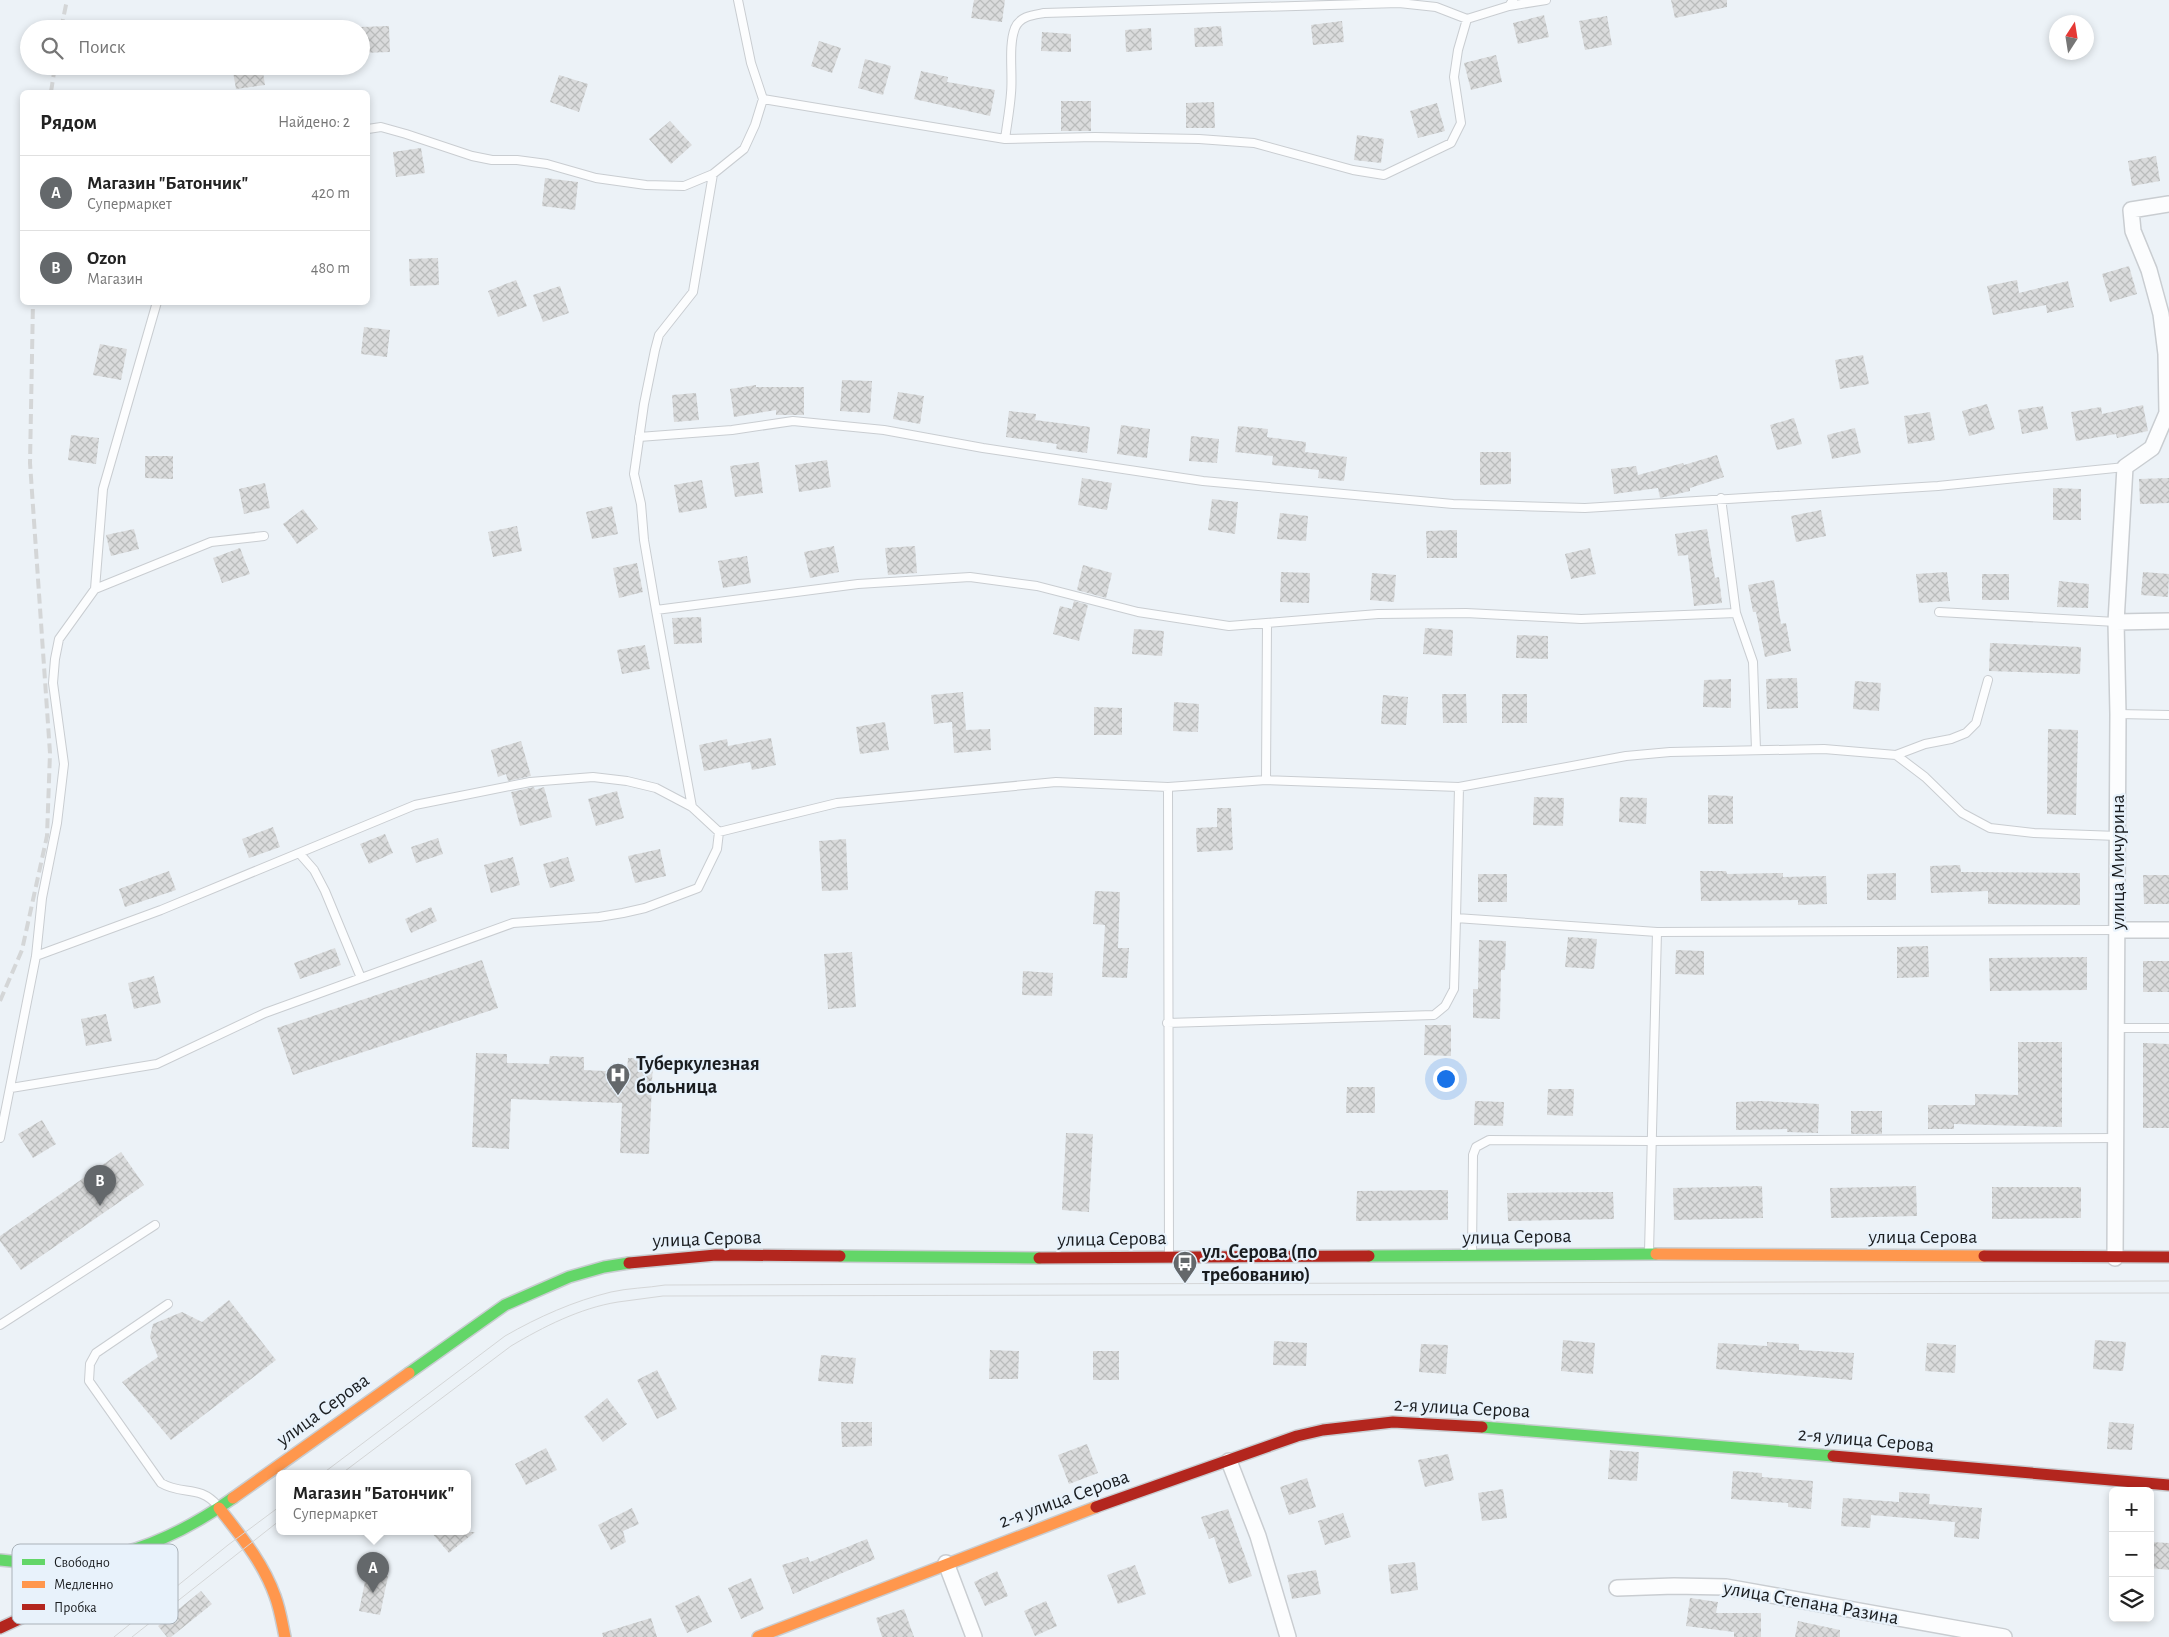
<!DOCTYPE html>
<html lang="ru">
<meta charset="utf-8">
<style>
body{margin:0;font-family:"Alegreya Sans",sans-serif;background:#f6f6f6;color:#222}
.controls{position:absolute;right:15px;bottom:15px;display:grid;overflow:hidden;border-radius:8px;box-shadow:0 2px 8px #0003}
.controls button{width:45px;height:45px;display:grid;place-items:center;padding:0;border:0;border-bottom:1px solid #e0e0e0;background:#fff;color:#222;font:25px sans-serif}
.compass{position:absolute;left:2049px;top:15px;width:45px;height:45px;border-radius:50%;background:#fff;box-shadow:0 2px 8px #0003;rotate:12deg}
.you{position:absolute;left:1445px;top:1078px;width:18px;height:18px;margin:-12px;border:4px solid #fff;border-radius:50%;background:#1a73e8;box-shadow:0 0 0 8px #1a73e833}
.badge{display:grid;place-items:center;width:32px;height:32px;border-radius:50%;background:#64686b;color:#fff;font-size:16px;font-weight:700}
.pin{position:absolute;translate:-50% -41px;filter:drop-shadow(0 1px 2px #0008)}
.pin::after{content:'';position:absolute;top:26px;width:18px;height:15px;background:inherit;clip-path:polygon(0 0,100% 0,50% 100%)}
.popup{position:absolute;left:276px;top:1470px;width:195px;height:65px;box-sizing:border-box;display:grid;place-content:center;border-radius:8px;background:#fff;filter:drop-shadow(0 1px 4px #0005);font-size:16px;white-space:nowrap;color:#767676}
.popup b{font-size:19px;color:#222}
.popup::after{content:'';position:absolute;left:50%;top:100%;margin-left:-10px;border:10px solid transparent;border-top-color:#fff}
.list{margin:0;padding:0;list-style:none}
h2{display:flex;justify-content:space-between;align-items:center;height:65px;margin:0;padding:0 20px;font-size:21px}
h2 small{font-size:16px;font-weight:400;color:#767676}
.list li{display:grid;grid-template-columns:32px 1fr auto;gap:15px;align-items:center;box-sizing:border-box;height:75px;padding:0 20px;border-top:1px solid #e0e0e0}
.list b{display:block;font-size:19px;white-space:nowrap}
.list p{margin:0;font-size:16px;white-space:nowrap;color:#767676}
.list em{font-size:16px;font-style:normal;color:#767676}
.icon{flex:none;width:28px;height:28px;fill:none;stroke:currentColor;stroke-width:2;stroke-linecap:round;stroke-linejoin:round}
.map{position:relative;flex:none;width:2169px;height:1637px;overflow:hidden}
.search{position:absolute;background:#fff;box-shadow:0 2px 8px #0003;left:20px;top:20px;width:350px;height:55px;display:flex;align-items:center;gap:12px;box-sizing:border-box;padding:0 18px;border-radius:28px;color:#767676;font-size:19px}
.panel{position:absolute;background:#fff;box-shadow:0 2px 8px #0003;left:20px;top:90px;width:350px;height:215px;border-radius:8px}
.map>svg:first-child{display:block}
.building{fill:url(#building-cross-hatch)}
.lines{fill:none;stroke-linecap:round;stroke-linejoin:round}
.lane-casing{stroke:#c9cdd1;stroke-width:10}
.street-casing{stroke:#c9cdd1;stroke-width:18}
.fast-casing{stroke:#c9cdd1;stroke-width:14}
.slow-casing{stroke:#c9cdd1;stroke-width:14}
.jam-casing{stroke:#c9cdd1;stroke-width:14}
.lane{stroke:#fcfdfe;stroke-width:8}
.street{stroke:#fcfdfe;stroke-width:15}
.fast{stroke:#63d668;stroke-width:11}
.slow{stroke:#ff974d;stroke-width:11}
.jam{stroke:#b3261e;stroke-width:11}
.tram{stroke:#d4d6d7;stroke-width:1}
.rail{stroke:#d4d6d7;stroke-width:4;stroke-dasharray:10 5;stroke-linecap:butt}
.labels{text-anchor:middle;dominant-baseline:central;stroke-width:4.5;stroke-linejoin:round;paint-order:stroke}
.street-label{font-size:20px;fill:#1a1d20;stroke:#e8f2fb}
.poi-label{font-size:20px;font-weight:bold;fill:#1a1d20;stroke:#e8f2fb;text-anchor:start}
.key{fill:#e8f2fb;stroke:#aab2b9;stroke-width:1}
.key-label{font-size:14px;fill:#1a1d20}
</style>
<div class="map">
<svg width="2169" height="1637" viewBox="0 0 2169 1637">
<defs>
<pattern id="building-cross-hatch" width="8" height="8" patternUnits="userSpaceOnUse" patternTransform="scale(1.25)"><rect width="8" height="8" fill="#dadbdc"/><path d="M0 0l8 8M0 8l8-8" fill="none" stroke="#babcbc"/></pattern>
</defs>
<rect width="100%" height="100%" fill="#ecf2f7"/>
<path class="building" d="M974,0H1005L1002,22L971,18Z
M1671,0H1727V7L1675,18Z
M1544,15L1549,37L1518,44L1513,23Z
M1607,16L1612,45L1585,50L1579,21Z
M1342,21L1344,42L1313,45L1311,25Z
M389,26L390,52L361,53V27Z
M1221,26L1223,46L1195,47L1194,28Z
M1151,28L1152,50L1126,52L1125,30Z
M1042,32L1071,34V52L1041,51Z
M819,41L841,48L832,73L811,66Z
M1496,55L1502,82L1471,90L1464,63Z
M865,59L891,66L883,95L858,88Z
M232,66H262L265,85L236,89Z
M921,71L948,77L947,82L995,90L990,116L914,99Z
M559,75L588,84L579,112L550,102Z
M1061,101H1091V131H1061Z
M1214,102L1215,128H1186V103Z
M1437,103L1445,131L1418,138L1410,111Z
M670,121L692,145L671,164L649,139Z
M1357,135L1384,139L1381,163L1354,160Z
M421,148L425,173L396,177L393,152Z
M2156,156L2160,181L2132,186L2128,161Z
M545,178L578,182L575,210L542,206Z
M438,258L439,285L410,286L409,259Z
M2129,266L2137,294L2110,302L2102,274Z
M516,280L527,306L498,317L488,291Z
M2017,280L2019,293L2068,281L2074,307L2047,313L2046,305L1993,315L1987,286Z
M560,286L569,313L543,322L533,295Z
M364,327L390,330L387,357L361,354Z
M100,344L127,349L121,380L93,375Z
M1863,355L1869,384L1840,389L1835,360Z
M842,380L872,381L870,413L840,411Z
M756,385V387H804V415H776V410L734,417L730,389Z
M898,392L924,396L920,424L893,419Z
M696,393L699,420L674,422L672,395Z
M1987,404L1995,429L1969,436L1962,411Z
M2143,405L2148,431L2117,438L2116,434L2076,441L2071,412L2101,407L2102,414Z
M2043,406L2048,429L2022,434L2018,410Z
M1009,411L1036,414L1035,420L1090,427L1087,453L1056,449L1057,444L1006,437Z
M1930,412L1935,440L1908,444L1904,416Z
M1794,418L1802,444L1777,450L1770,425Z
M1121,425L1150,429L1147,458L1117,454Z
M1238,426L1268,429L1267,437L1306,442L1305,452L1347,457L1344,481L1318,478L1319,470L1272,465L1273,456L1235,452Z
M1855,428L1861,453L1832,459L1827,435Z
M71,435L99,438L96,464L68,460Z
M1191,436L1219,439L1217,463L1189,461Z
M1480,452H1511V484L1480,485Z
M1717,455L1724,477L1690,488V491L1660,498L1658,488L1614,494L1611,469L1636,466L1638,475L1683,463L1684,465Z
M145,456H173V479L145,478Z
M827,460L831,487L799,492L795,465Z
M759,462L763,493L735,497L730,466Z
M1082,478L1112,483L1107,510L1078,505Z
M2169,478V503L2140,504L2139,479Z
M702,480L707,508L679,513L674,485Z
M265,483L270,508L244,514L239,489Z
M2053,488L2081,489V520H2053Z
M1212,499L1238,502L1235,534L1208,530Z
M612,506L618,534L592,539L586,512Z
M303,509L318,529L297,544L283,524Z
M1821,510L1826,536L1796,542L1791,516Z
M1280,513L1308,516L1306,541L1277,539Z
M517,526L522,551L493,557L488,532Z
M134,529L139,549L111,556L106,535Z
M1707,529L1715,578L1719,577L1722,603L1694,606L1688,555L1678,556L1675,534Z
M1457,530V558H1427L1426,531Z
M834,546L839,572L810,578L804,552Z
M915,546L917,573L888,575L885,548Z
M240,548L250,574L222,583L213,558Z
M1590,548L1596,574L1571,579L1565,554Z
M747,556L751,583L723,588L718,561Z
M637,563L643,592L619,598L613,568Z
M1083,565L1112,573L1106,598L1077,590Z
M1281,572L1310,573L1309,603L1280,602Z
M1947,572L1950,601L1919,603L1916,574Z
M2143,572L2169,574L2168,597L2141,595Z
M1372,573L1396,575L1394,602L1370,600Z
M1982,574H2009V600H1982Z
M1774,580L1781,624L1786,623L1791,651L1765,657L1756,612H1753L1748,585Z
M2059,581L2089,584L2088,608L2057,607Z
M1074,601L1088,605L1079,641L1053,634L1060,606L1072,609Z
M701,617L702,643L674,644L672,618Z
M1425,628L1453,630L1452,656L1423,654Z
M1134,629L1164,631L1162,656L1132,654Z
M1517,635L1548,636V659L1516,658Z
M1990,643L2081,647L2080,674L1989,671Z
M645,645L650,669L622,674L617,650Z
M1797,678L1798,708L1767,709L1766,679Z
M1731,679V708L1703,707L1704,680Z
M1855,681L1881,683L1879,711L1853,709Z
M963,692L966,730L990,729L991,750L954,753L952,722L934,724L931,695Z
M1442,694H1466L1467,723H1443Z
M1502,694H1527V723H1502Z
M1383,695L1408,697L1406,725L1381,724Z
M1174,702L1199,704L1198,732L1173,731Z
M1094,707L1122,708V735H1094Z
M885,722L889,750L860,754L856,727Z
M2048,729L2078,730L2076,815L2047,814Z
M771,738L776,765L752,770L750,762L704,771L699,745L727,739L728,746Z
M521,741L531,776L508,781L506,774L498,777L491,750Z
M534,787L535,790L544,787L552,817L520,826L511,792Z
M617,791L624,818L596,826L588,799Z
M1708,795L1733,796V824H1708Z
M1534,797L1564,798L1563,826L1533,825Z
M1620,797L1647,798L1646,824L1619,822Z
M1217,808H1231L1233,850L1197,852L1196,828L1217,827Z
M273,827L280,847L249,858L242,839Z
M385,834L393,853L369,864L360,844Z
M438,838L443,854L416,863L411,847Z
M846,839L848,890L822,891L819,841Z
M660,849L666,876L635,883L628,856Z
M513,857L520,885L491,893L484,865Z
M568,857L575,881L550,888L543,864Z
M1960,865L1961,872L2080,873V905L1988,904V891L1931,893L1930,866Z
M169,871L176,890L125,907L119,889Z
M1700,871H1726L1727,874L1783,873V877L1826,876L1827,904L1798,905V900L1701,901Z
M1896,873V900H1867V874Z
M1478,874H1507V902H1478Z
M2143,875H2169V904H2144Z
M1095,891L1120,892L1118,948H1129L1127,978L1102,977L1105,925L1093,924Z
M431,907L437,921L411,933L405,919Z
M1568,937L1597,939L1594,969L1565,967Z
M1479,940L1506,941L1505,970H1501L1500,1019L1473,1018V989H1478Z
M1928,946L1929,977L1897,978V947Z
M335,948L341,965L300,979L294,963Z
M1676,950L1704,951V975L1675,974Z
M852,952L856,1007L828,1009L824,954Z
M2087,957V990L1990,991L1989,958Z
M482,960L498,1008L293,1075L277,1028Z
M2143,961H2169V992H2143Z
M1023,971L1053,973L1052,996L1022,995Z
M154,976L161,1003L134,1009L128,983Z
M106,1014L112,1041L86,1046L81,1019Z
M1425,1025H1451V1056L1424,1055Z
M2018,1042H2062V1127L1954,1124V1129H1928V1105H1975V1094L2018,1095Z
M2143,1043L2169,1044V1128H2143Z
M476,1053L507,1054V1063L549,1064L550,1056L584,1057V1070L627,1072L628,1058L653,1059L649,1154L620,1153L622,1103L511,1099L509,1149L472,1147Z
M1347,1087H1375V1113H1346Z
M1548,1089H1574L1573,1116L1547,1115Z
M1475,1101L1504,1102L1503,1126L1474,1125Z
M1762,1101L1819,1104L1818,1133L1787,1132V1129L1736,1130V1102Z
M1851,1111H1882V1134H1851Z
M42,1120L56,1144L33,1158L18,1134Z
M1066,1133L1093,1134L1089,1212L1062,1210Z
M121,1152L144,1185L21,1270L0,1241V1236Z
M1762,1186L1763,1218L1674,1220L1673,1188Z
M1916,1186L1917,1216L1831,1218L1830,1188Z
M1992,1187H2081V1218L1992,1219Z
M1448,1190V1220L1356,1221L1357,1191Z
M1613,1192L1614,1219L1508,1221L1507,1193Z
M229,1300L276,1360L171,1440L122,1382L158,1357L150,1337L153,1324L182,1312L202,1322Z
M1563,1340L1595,1343L1593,1374L1561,1371Z
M2095,1340L2126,1342L2123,1371L2093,1369Z
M1274,1341L1307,1343L1306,1366L1273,1365Z
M1767,1342L1799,1344V1350L1854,1353L1852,1380L1716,1369L1718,1343L1767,1346Z
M1927,1343L1956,1345L1955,1373L1925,1371Z
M1421,1344L1448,1345L1446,1374L1419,1372Z
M990,1350L1019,1351L1018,1379H989Z
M1093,1351H1119V1380H1093Z
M821,1355L856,1358L853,1384L818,1381Z
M657,1370L677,1409L657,1419L637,1380Z
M607,1398L627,1424L603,1442L584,1417Z
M841,1422H872V1446L842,1447Z
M2109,1422L2134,1424L2132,1450L2107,1449Z
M1087,1444L1098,1473L1069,1484L1058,1455Z
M546,1448L557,1470L526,1485L515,1464Z
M1610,1450L1639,1452L1637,1481L1608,1479Z
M1448,1454L1454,1480L1425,1487L1418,1460Z
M1733,1471L1762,1473V1477L1813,1481L1811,1509L1788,1507V1503L1731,1499Z
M1307,1478L1316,1507L1289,1515L1280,1487Z
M1503,1489L1507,1518L1482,1521L1478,1493Z
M1899,1492L1930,1494L1929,1504L1982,1508L1979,1539L1954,1537L1955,1522L1871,1515L1870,1528L1841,1526L1843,1498L1899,1502Z
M632,1508L639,1524L623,1531L626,1542L611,1550L598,1525Z
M1228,1509L1252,1576L1229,1584L1214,1537L1209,1539L1201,1517Z
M1343,1513L1351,1537L1325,1545L1318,1521Z
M431,1532H475L449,1553Z
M867,1539L875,1559L793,1594L782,1565L808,1557L810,1562Z
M2150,1542L2169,1543V1570L2150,1568Z
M1415,1562L1418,1590L1391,1594L1388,1565Z
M1135,1565L1146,1594L1118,1604L1107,1575Z
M1316,1570L1321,1594L1292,1599L1287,1575Z
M997,1571L1008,1596L985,1606L974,1582Z
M367,1572L388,1576L380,1615L359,1611Z
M751,1578L764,1609L741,1619L728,1588Z
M201,1591L212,1604L171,1637H167L158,1626Z
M699,1595L712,1622L687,1633L675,1606Z
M1690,1598L1718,1602L1716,1613H1761V1637H1734V1632L1686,1626Z
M1046,1601L1057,1626L1035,1636L1024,1611Z
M904,1609L914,1637H882L876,1618Z
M651,1618L657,1637H603L602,1633Z
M1798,1621L1840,1630V1637H1795Z"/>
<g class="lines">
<defs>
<path id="lane" d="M1509,6L1546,0
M763,99L1005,139C1007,124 1010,108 1011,93C1013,74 1008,46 1015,28C1020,16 1033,15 1044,13L1399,3L1436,7L1467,19L1509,6L1513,0
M368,129L381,127L406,134L472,156L492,160H517L547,164L596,178L646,185L684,186L713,174L744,149L755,125L763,99L751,63L738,0
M1005,139L1095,137L1199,139L1254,143L1353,170L1384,175L1451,143L1461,123L1454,77L1458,50L1467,19
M639,437L732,430L793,421L884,430L983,448L1203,481L1453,504L1585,508L1938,486L2125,467
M1721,498L1736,613L1753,662L1756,750
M95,589L211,542L264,536
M656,610L858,584L970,577L1037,586L1138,612L1229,626L1378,614L1466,613L1581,619L1736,613
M1939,612L2116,622
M2118,714L2169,715
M1896,755L1925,744L1951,739L1966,733L1976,723L1988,680
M1266,780L1267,624
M1459,787L1626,756L1670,752L1824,749L1896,755L1925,777L1962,813L1990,828L2034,833L2118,836
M692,807L656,610L644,540L641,504L634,474L644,404L655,350L659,335L693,292L713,174
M300,854L314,870L325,891L361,978
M36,956L161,910L415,805L530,782L593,777L627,781L656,788L692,807L719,832
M1167,1023L1434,1015L1445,1006L1454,989L1456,918
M2116,1028H2169
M11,1088L157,1064L265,1013L513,923L599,917L623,913L645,908L698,888L717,849L719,832L837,803L1056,782L1168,787
M0,1138L36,956L42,898L57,823L64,764L53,683L55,659L59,639L95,589L103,489L157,302
M1649,1252L1657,932
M1472,1253L1473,1155L1476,1147L1489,1140L1651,1141L2116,1138
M1169,1255L1168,787L1266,780L1459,787L1456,918L1657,932L2117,930
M168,1304L96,1353L90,1364L89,1381L161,1483C183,1496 199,1484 218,1506
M0,1325L155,1225"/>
<path id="street" d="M2116,622L2169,621
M2117,930H2169
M2115,1258L2118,714L2116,622L2125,467L2152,448L2167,413L2166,354L2161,314L2149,270L2133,231L2131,210L2169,204
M1229,1461L1258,1536L1288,1637
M946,1563L974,1637
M1617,1588L1674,1586L1726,1587L2004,1637"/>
<path id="fast" d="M840,1256L1039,1258
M1369,1256L1656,1254
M409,1373L505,1305L569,1277L604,1267L629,1263
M1482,1427L1833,1456
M0,1560C88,1572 160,1550 233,1498"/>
<path id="slow" d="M1656,1254L1984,1256
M233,1498L409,1373
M219,1508C240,1535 263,1562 275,1596C280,1609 282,1623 285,1637
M758,1637L1096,1507"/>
<path id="jam" d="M1984,1256L2169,1257
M1039,1258L1369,1256
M629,1263L716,1255L840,1256
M1833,1456L2169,1485
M1096,1507L1297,1436L1323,1430L1393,1422L1482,1427
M0,1628L43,1608L102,1557"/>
</defs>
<use href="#lane" class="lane-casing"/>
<use href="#street" class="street-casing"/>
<use href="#fast" class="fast-casing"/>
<use href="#slow" class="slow-casing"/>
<use href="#jam" class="jam-casing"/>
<use href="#lane" class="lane"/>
<use href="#street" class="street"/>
<use href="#fast" class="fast"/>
<use href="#slow" class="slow"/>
<use href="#jam" class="jam"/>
<path class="tram" d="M322,1474L505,1336C538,1317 574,1301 611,1292C628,1288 647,1288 665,1285L2169,1281
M341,1474L511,1346C543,1327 580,1308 618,1302C633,1300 648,1298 663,1296L2169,1293
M114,1637L228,1545L279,1507
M132,1637L279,1521"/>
<path class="rail" d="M61,29L67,0
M51,92L55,66
M0,1001L22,950L47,836L50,753L30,463L33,302"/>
</g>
<defs>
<symbol id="hospital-pin" viewBox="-11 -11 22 30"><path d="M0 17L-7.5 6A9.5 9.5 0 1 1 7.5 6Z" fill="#64686b" stroke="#e8f2fb"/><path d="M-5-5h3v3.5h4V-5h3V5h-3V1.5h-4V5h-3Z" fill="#fff"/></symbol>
<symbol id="bus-pin" viewBox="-11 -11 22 30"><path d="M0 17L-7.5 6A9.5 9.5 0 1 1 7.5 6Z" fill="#64686b" stroke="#e8f2fb"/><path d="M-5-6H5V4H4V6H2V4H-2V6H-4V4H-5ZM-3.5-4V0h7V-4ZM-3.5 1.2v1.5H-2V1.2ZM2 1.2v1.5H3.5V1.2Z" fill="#fff"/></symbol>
</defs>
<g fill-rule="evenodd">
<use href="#hospital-pin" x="604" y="1061" width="28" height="38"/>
<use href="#bus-pin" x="1171" y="1249" width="28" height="38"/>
</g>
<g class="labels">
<g class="street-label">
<text transform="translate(2118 862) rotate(-90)">улица Мичурина</text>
<text transform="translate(1517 1237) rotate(-1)">улица Серова</text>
<text x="1923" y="1237">улица Серова</text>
<text transform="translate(707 1239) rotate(-2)">улица Серова</text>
<text transform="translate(1112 1239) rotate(-1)">улица Серова</text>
<text transform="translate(1462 1408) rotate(3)">2-я улица Серова</text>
<text transform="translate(323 1410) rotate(-36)">улица Серова</text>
<text transform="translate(1866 1440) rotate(5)">2-я улица Серова</text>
<text transform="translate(1064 1499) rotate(-20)">2-я улица Серова</text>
<text transform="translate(1811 1603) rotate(10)">улица Степана Разина</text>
</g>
<g class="poi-label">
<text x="636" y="1064">Туберкулезная<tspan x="636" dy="23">больница</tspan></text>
<text x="1202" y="1252">ул. Серова (по<tspan x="1202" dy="23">требованию)</tspan></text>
</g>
</g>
<rect x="12" y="1544" width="166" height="80" rx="8" class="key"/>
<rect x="22" y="1559" width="23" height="6" fill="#63d668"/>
<rect x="22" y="1581" width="23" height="7" fill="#ff974d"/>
<rect x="22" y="1604" width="23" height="6" fill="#b3261e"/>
<g class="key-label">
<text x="54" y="1567">Свободно</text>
<text x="54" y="1589">Медленно</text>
<text x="54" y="1612">Пробка</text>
</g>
</svg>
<div class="controls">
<button>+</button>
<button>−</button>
<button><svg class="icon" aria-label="layers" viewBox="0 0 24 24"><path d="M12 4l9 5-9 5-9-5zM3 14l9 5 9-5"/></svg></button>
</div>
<svg class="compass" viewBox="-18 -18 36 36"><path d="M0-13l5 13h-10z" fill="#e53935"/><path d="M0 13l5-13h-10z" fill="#767676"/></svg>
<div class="you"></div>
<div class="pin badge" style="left:373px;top:1593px">A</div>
<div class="popup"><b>Магазин &quot;Батончик&quot;</b>Супермаркет</div>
<div class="pin badge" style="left:100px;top:1206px">B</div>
<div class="search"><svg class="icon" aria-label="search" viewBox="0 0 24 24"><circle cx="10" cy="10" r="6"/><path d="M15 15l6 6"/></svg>Поиск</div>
<section class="panel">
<h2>Рядом<small>Найдено: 2</small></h2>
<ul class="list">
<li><span class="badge">A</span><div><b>Магазин &quot;Батончик&quot;</b><p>Супермаркет</p></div><em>420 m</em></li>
<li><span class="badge">B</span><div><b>Ozon</b><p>Магазин</p></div><em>480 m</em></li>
</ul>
</section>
</div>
